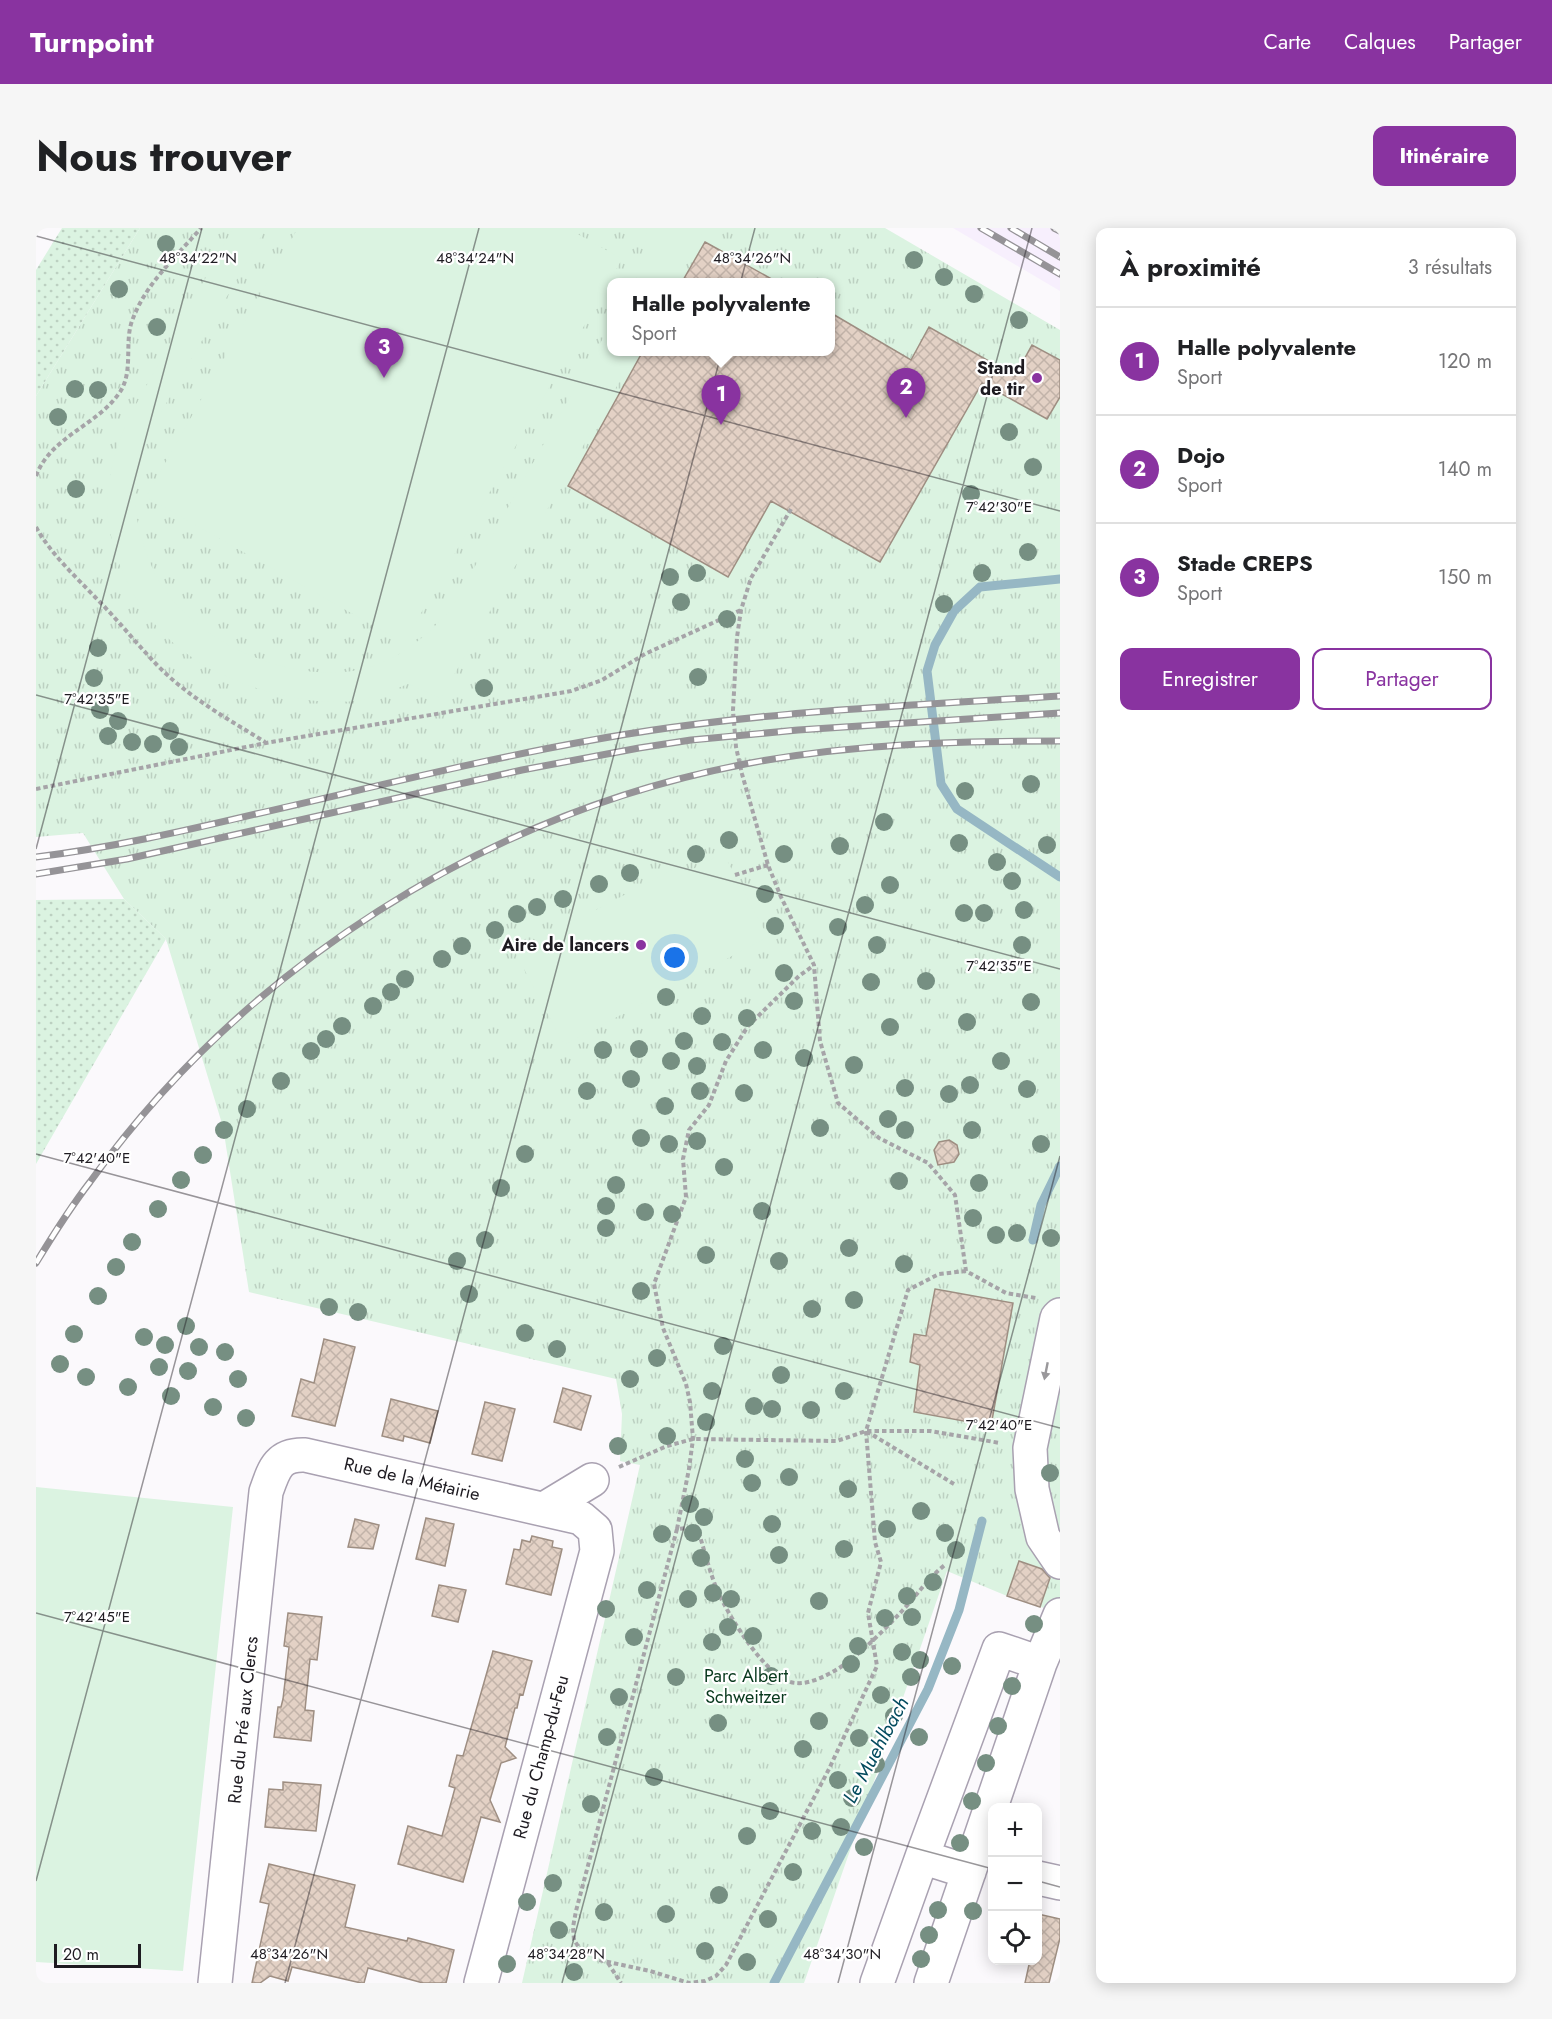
<!DOCTYPE html>
<html lang="fr">
<meta charset="utf-8">
<style>
body{margin:0;font-family:Jost,sans-serif;background:#f6f6f6;color:#202124}
.controls{position:absolute;right:18px;bottom:18px;display:grid;overflow:hidden;border-radius:12px;box-shadow:0 3px 15px #0003}
.controls button{width:54px;height:54px;display:grid;place-items:center;padding:0;border:0;border-bottom:2px solid #e0e0e0;background:#fff;color:#202124;font:30px sans-serif}
.scale{position:absolute;left:18px;bottom:15px;width:87px;box-sizing:border-box;padding-left:6px;border:3px solid #1e1b21;border-top:0;font-size:16px;line-height:21px;white-space:nowrap;color:#1e1b21;-webkit-text-stroke:4px #fff;paint-order:stroke}
.you{position:absolute;left:639px;top:730px;width:21px;height:21px;margin:-15px;border:4px solid #fff;border-radius:50%;background:#1a73e8;box-shadow:0 0 0 9px #1a73e833}
.badge{display:grid;place-items:center;width:39px;height:39px;border-radius:50%;background:#8933a0;color:#fff;font-size:20px;font-weight:700}
.pin{position:absolute;translate:-50% -50px;filter:drop-shadow(0 2px 3px #0008)}
.pin::after{content:'';position:absolute;top:32px;width:21px;height:18px;background:inherit;clip-path:polygon(0 0,100% 0,50% 100%)}
.popup{position:absolute;left:571px;top:50px;width:228px;height:78px;box-sizing:border-box;display:grid;place-content:center;border-radius:12px;background:#fff;filter:drop-shadow(0 2px 4px #0005);font-size:20px;white-space:nowrap;color:#757577}
.popup b{font-size:22px;color:#202124}
.popup::after{content:'';position:absolute;left:50%;top:100%;margin-left:-12px;border:12px solid transparent;border-top-color:#fff}
.list{margin:0;padding:0;list-style:none}
h2{display:flex;justify-content:space-between;align-items:center;height:78px;margin:0;padding:0 24px;font-size:26px}
h2 small{font-size:20px;font-weight:400;color:#757577}
.list li{display:grid;grid-template-columns:39px 1fr auto;gap:18px;align-items:center;box-sizing:border-box;height:108px;padding:0 24px;border-top:2px solid #e0e0e0}
.list b{display:block;font-size:22px;white-space:nowrap}
.list p{margin:0;font-size:20px;white-space:nowrap;color:#757577}
.list em{font-size:20px;font-style:normal;color:#757577}
.actions{display:flex;gap:12px;padding:18px 24px}
.actions a{flex:1;padding:14px 0;border:2px solid #8933a0;border-radius:12px;text-align:center;font-size:21px;color:#8933a0}
.actions .main{background:#8933a0;color:#fff}
.icon{flex:none;width:33px;height:33px;fill:none;stroke:currentColor;stroke-width:2;stroke-linecap:round;stroke-linejoin:round}
.map{position:relative;flex:none;width:1024px;height:1755px;overflow:hidden;border-radius:12px}
header{display:flex;align-items:center;gap:36px;box-sizing:border-box;height:84px;padding:0 30px;background:#8933a0;color:#fff}
header strong{font-size:28px}
nav{display:flex;gap:33px;margin-inline-start:auto;font-size:21px}
.intro{display:flex;align-items:center;justify-content:space-between;box-sizing:border-box;height:144px;padding:0 36px}
h1{margin:0;font-size:42px}
.button{padding:15px 27px;border-radius:12px;background:#8933a0;color:#fff;font-size:21px;font-weight:700}
main{display:flex;gap:36px;padding:0 36px}
aside{flex:1;background:#fff;border-radius:12px;box-shadow:0 3px 15px #0003}
.map>svg:first-child{display:block}
.built{fill:#f7effd}
.grass{fill:url(#grass-tufts);fill-rule:evenodd}
.garden{fill:url(#garden-dots)}
.pitch{fill:#dbf3e1}
.lines{fill:none;stroke-linecap:round;stroke-linejoin:round}
.stream{stroke:#96b7c4;stroke-width:9}
.building{fill:url(#building-cross-hatch);stroke:#9e8e82;stroke-width:1.5}
.minor-casing{stroke:#a9a1b1;stroke-width:36}
.path{stroke:#a6a4a8;stroke-width:4;stroke-dasharray:4.5 3;stroke-linecap:butt}
.minor{stroke:#fff;stroke-width:33}
.rail-casing{stroke:#959397;stroke-width:7}
.rail{stroke:#fff;stroke-width:4.5;stroke-dasharray:14;stroke-linecap:butt}
.tree{fill:#768f82}
.oneway{fill:#9a989b}
.ticks{fill:none;stroke:#1e1b21;stroke-width:1.5;stroke-opacity:0.45}
.poi-dot{fill:#8933a0;stroke:#fff;stroke-width:2}
.labels{text-anchor:middle;dominant-baseline:central;stroke-width:4.5;stroke-linejoin:round;paint-order:stroke}
.poi-label{font-size:18px;font-weight:bold;fill:#1e1b21;stroke:#fff;text-anchor:end}
.street-label{font-size:18px;fill:#1e1b21;stroke:#fff}
.park-label{font-size:18px;fill:#09391e;stroke:#fff}
.water-label{font-size:20px;font-style:italic;fill:#044b5f;stroke:#fff}
.ticks-label{font-size:15px;text-anchor:middle;fill:#1e1b21;stroke:#fff;stroke-width:4.5;stroke-linejoin:round;paint-order:stroke}
</style>
<header>
<strong>Turnpoint</strong>
<nav><a>Carte</a><a>Calques</a><a>Partager</a></nav>
</header>
<div class="intro"><h1>Nous trouver</h1><a class="button">Itinéraire</a></div>
<main>
<div class="map">
<svg width="1024" height="1755" viewBox="0 0 1024 1755">
<defs>
<pattern id="grass-tufts" width="24" height="20" patternUnits="userSpaceOnUse" patternTransform="scale(1.5)"><rect width="24" height="20" fill="#dbf3e1"/><path d="M3 7l-1-3M5 7V3M7 7l1-3M15 17l-1-3M17 17v-4M19 17l1-3" fill="none" stroke="#bcd0c1"/></pattern>
<pattern id="garden-dots" width="8" height="8" patternUnits="userSpaceOnUse" patternTransform="scale(1.5)"><rect width="8" height="8" fill="#dbf3e1"/><path d="M2 2h.1M6 6h.1" fill="none" stroke="#bcd0c1" stroke-width="1.8" stroke-linecap="round"/></pattern>
<pattern id="building-cross-hatch" width="8" height="8" patternUnits="userSpaceOnUse" patternTransform="scale(1.5)"><rect width="8" height="8" fill="#e3d1c5"/><path d="M0 0l8 8M0 8l8-8" fill="none" stroke="#c2b3a9"/></pattern>
</defs>
<rect width="100%" height="100%" fill="#fbf9fc"/>
<path class="built" d="M917,0H1024V63Z"/>
<path class="grass" d="M104,0H849L1024,102V1385L971,1368L911,1343L768,1755H486L604,1237L584,1233L586,1186L580,1151L213,1064L187,899L130,711L88,671L47,605L0,609V168ZM576,55H795V124H576Z"/>
<path class="garden" d="M26,0H104L0,168V42Z
M88,671L130,711L0,936V672Z"/>
<path class="pitch" d="M197,0H230L111,209C106,226 100,244 99,262C97,295 113,343 134,369C175,420 257,455 322,442C361,434 389,410 415,381L575,96L576,124H600L405,470L372,456C357,462 341,469 325,472C264,482 170,451 128,406C98,375 77,333 72,290C68,257 79,223 91,193Z
M262,0H531L586,31L368,415L110,269Z
M611,0H669L639,54H599L607,29Z
M687,625L732,709L528,817L479,724L640,640L644,648Z
M0,1259L197,1279L147,1743L0,1734Z"/>
<g class="lines">
<path class="stream" d="M1024,351L944,359L918,383L899,417L891,443L905,556L921,581L1024,649
M997,1012L1005,977L1024,938
M738,1755L892,1461L923,1382L946,1293"/>
</g>
<path class="building" d="M669,14L689,25L741,54H646Z
M795,85L875,132L893,99L979,148L996,117L1024,132V169L1011,191L946,155L844,334L735,273L692,349L532,258L607,123H795Z
M913,912L921,917L923,926L918,934L902,937L898,922L903,914Z
M899,1061L977,1075L955,1198L878,1184L884,1137L874,1134L878,1106L890,1108Z
M288,1111L319,1119L299,1198L256,1188L265,1151L278,1155Z
M527,1160L555,1168L545,1202L518,1194Z
M355,1171L402,1183L394,1215L368,1208L367,1213L346,1208Z
M449,1174L479,1181L466,1233L436,1226Z
M390,1290L418,1296L409,1338L380,1331Z
M319,1291L343,1297L337,1321L312,1319Z
M496,1308L517,1313L516,1319L526,1321L515,1367L470,1356L478,1321L484,1322L486,1312L494,1314Z
M983,1333L1006,1341L1014,1350L1004,1379L971,1368Z
M403,1357L430,1362L422,1394L396,1388Z
M252,1385L286,1389L281,1432L274,1431L269,1482L278,1483L275,1513L238,1509L242,1479H245L247,1471L253,1419L248,1418Z
M457,1423L496,1433L487,1467L484,1466L481,1480H479L469,1519L480,1530L465,1535L454,1572L464,1594L445,1589L427,1654L362,1636L372,1598L406,1608L419,1560L413,1558L421,1527L427,1528Z
M247,1554L285,1557L280,1603L229,1599L233,1561L247,1562Z
M233,1636L319,1657L309,1699L371,1713L372,1710L418,1722L410,1755H387L332,1740L328,1755H325L256,1739L252,1753L234,1748L224,1755H216L233,1676L224,1674Z
M1002,1686L1024,1691V1710L1013,1755H989L994,1732H1002Z"/>
<g class="lines">
<defs>
<path id="minor" d="M1024,1087L1021,1090L994,1220L996,1261L1007,1309L1024,1334
M508,1281L556,1252
M933,1644L886,1629L963,1421L1004,1435
M1002,1650L1024,1655
M179,1755L230,1264C238,1241 242,1226 269,1227L545,1290L559,1302L561,1323L445,1755
M841,1755L886,1629
M895,1755L1004,1435L1024,1387"/>
</defs>
<use href="#minor" class="minor-casing"/>
<path class="path" d="M0,248C15,208 61,198 84,164C97,144 89,118 95,96C107,58 140,29 165,0
M755,281L715,350L705,382L701,409L697,482L700,519L706,546L732,637L745,669L778,737L784,813L802,875L843,910L892,935L919,967L930,1043L970,1065L1000,1070
M0,299C15,326 38,347 59,369C81,391 100,415 121,437C152,469 192,491 229,514
M0,561L230,515L535,463L566,452L609,426L705,382
M699,647L732,637
M830,1203L839,1314L845,1334L832,1385L841,1438L793,1541L690,1737L680,1748L669,1753L653,1755L614,1743L563,1732L544,1721L538,1712L537,1699L540,1683L641,1301L661,1299C668,1320 673,1343 682,1364C693,1388 732,1454 760,1455C777,1457 804,1441 817,1430C834,1416 851,1399 866,1383C881,1367 893,1349 910,1336
M583,1239L631,1218L657,1211L801,1213L830,1203H894L964,1215
M918,1256L830,1203L872,1062L903,1046L930,1043
M641,1301L653,1241L657,1211L654,1174L650,1156L627,1100L618,1056L650,969L647,931L653,902L673,877L690,833L712,798L763,748L777,738
M572,1735L585,1755"/>
<use href="#minor" class="minor"/>
<defs>
<path id="rail" d="M945,0L1024,46
M975,0L1024,29
M1018,0L1024,3
M0,629C74,620 148,603 220,586C330,561 440,533 551,513C707,484 866,478 1024,468
M0,646L91,631L486,542L603,520L655,512L762,502L1024,485
M0,1035C17,1007 34,980 54,954C209,739 449,586 709,536C813,516 919,513 1024,513"/>
</defs>
<use href="#rail" class="rail-casing"/>
<use href="#rail" class="rail"/>
</g>
<g class="tree">
<circle cx="130" cy="16" r="9"/>
<circle cx="878" cy="32" r="9"/>
<circle cx="908" cy="49" r="9"/>
<circle cx="83" cy="61" r="9"/>
<circle cx="938" cy="66" r="9"/>
<circle cx="983" cy="92" r="9"/>
<circle cx="121" cy="99" r="9"/>
<circle cx="39" cy="161" r="9"/>
<circle cx="62" cy="162" r="9"/>
<circle cx="22" cy="189" r="9"/>
<circle cx="973" cy="204" r="9"/>
<circle cx="997" cy="239" r="9"/>
<circle cx="40" cy="261" r="9"/>
<circle cx="935" cy="266" r="9"/>
<circle cx="992" cy="324" r="9"/>
<circle cx="661" cy="345" r="9"/>
<circle cx="946" cy="345" r="9"/>
<circle cx="634" cy="349" r="9"/>
<circle cx="645" cy="374" r="9"/>
<circle cx="908" cy="376" r="9"/>
<circle cx="691" cy="391" r="9"/>
<circle cx="62" cy="420" r="9"/>
<circle cx="662" cy="449" r="9"/>
<circle cx="58" cy="450" r="9"/>
<circle cx="448" cy="460" r="9"/>
<circle cx="64" cy="482" r="9"/>
<circle cx="82" cy="493" r="9"/>
<circle cx="134" cy="503" r="9"/>
<circle cx="72" cy="508" r="9"/>
<circle cx="96" cy="514" r="9"/>
<circle cx="117" cy="516" r="9"/>
<circle cx="143" cy="519" r="9"/>
<circle cx="995" cy="556" r="9"/>
<circle cx="929" cy="563" r="9"/>
<circle cx="848" cy="594" r="9"/>
<circle cx="693" cy="612" r="9"/>
<circle cx="923" cy="615" r="9"/>
<circle cx="1011" cy="617" r="9"/>
<circle cx="804" cy="618" r="9"/>
<circle cx="660" cy="626" r="9"/>
<circle cx="748" cy="626" r="9"/>
<circle cx="961" cy="634" r="9"/>
<circle cx="594" cy="645" r="9"/>
<circle cx="976" cy="653" r="9"/>
<circle cx="563" cy="656" r="9"/>
<circle cx="854" cy="657" r="9"/>
<circle cx="729" cy="666" r="9"/>
<circle cx="527" cy="671" r="9"/>
<circle cx="829" cy="677" r="9"/>
<circle cx="501" cy="679" r="9"/>
<circle cx="988" cy="682" r="9"/>
<circle cx="928" cy="685" r="9"/>
<circle cx="948" cy="685" r="9"/>
<circle cx="481" cy="686" r="9"/>
<circle cx="739" cy="698" r="9"/>
<circle cx="802" cy="699" r="9"/>
<circle cx="459" cy="702" r="9"/>
<circle cx="841" cy="717" r="9"/>
<circle cx="986" cy="717" r="9"/>
<circle cx="426" cy="718" r="9"/>
<circle cx="406" cy="731" r="9"/>
<circle cx="748" cy="745" r="9"/>
<circle cx="369" cy="751" r="9"/>
<circle cx="890" cy="753" r="9"/>
<circle cx="835" cy="754" r="9"/>
<circle cx="355" cy="764" r="9"/>
<circle cx="630" cy="769" r="9"/>
<circle cx="758" cy="773" r="9"/>
<circle cx="995" cy="774" r="9"/>
<circle cx="337" cy="778" r="9"/>
<circle cx="666" cy="788" r="9"/>
<circle cx="711" cy="790" r="9"/>
<circle cx="931" cy="794" r="9"/>
<circle cx="306" cy="798" r="9"/>
<circle cx="854" cy="799" r="9"/>
<circle cx="290" cy="811" r="9"/>
<circle cx="648" cy="813" r="9"/>
<circle cx="686" cy="814" r="9"/>
<circle cx="603" cy="821" r="9"/>
<circle cx="567" cy="822" r="9"/>
<circle cx="727" cy="822" r="9"/>
<circle cx="275" cy="823" r="9"/>
<circle cx="768" cy="830" r="9"/>
<circle cx="635" cy="833" r="9"/>
<circle cx="965" cy="833" r="9"/>
<circle cx="818" cy="837" r="9"/>
<circle cx="661" cy="838" r="9"/>
<circle cx="595" cy="851" r="9"/>
<circle cx="245" cy="853" r="9"/>
<circle cx="934" cy="857" r="9"/>
<circle cx="869" cy="860" r="9"/>
<circle cx="991" cy="861" r="9"/>
<circle cx="551" cy="863" r="9"/>
<circle cx="664" cy="863" r="9"/>
<circle cx="708" cy="865" r="9"/>
<circle cx="913" cy="866" r="9"/>
<circle cx="629" cy="878" r="9"/>
<circle cx="211" cy="881" r="9"/>
<circle cx="852" cy="891" r="9"/>
<circle cx="784" cy="900" r="9"/>
<circle cx="188" cy="902" r="9"/>
<circle cx="869" cy="902" r="9"/>
<circle cx="936" cy="902" r="9"/>
<circle cx="605" cy="910" r="9"/>
<circle cx="661" cy="913" r="9"/>
<circle cx="633" cy="916" r="9"/>
<circle cx="1005" cy="916" r="9"/>
<circle cx="489" cy="926" r="9"/>
<circle cx="167" cy="927" r="9"/>
<circle cx="688" cy="939" r="9"/>
<circle cx="145" cy="952" r="9"/>
<circle cx="863" cy="953" r="9"/>
<circle cx="943" cy="955" r="9"/>
<circle cx="580" cy="957" r="9"/>
<circle cx="465" cy="960" r="9"/>
<circle cx="570" cy="978" r="9"/>
<circle cx="122" cy="981" r="9"/>
<circle cx="726" cy="983" r="9"/>
<circle cx="609" cy="984" r="9"/>
<circle cx="636" cy="986" r="9"/>
<circle cx="937" cy="990" r="9"/>
<circle cx="570" cy="1000" r="9"/>
<circle cx="981" cy="1005" r="9"/>
<circle cx="960" cy="1007" r="9"/>
<circle cx="1015" cy="1010" r="9"/>
<circle cx="449" cy="1012" r="9"/>
<circle cx="96" cy="1014" r="9"/>
<circle cx="813" cy="1020" r="9"/>
<circle cx="670" cy="1027" r="9"/>
<circle cx="421" cy="1033" r="9"/>
<circle cx="743" cy="1033" r="9"/>
<circle cx="868" cy="1036" r="9"/>
<circle cx="80" cy="1039" r="9"/>
<circle cx="605" cy="1063" r="9"/>
<circle cx="433" cy="1066" r="9"/>
<circle cx="62" cy="1068" r="9"/>
<circle cx="818" cy="1072" r="9"/>
<circle cx="293" cy="1079" r="9"/>
<circle cx="776" cy="1081" r="9"/>
<circle cx="322" cy="1084" r="9"/>
<circle cx="150" cy="1098" r="9"/>
<circle cx="489" cy="1105" r="9"/>
<circle cx="38" cy="1106" r="9"/>
<circle cx="108" cy="1109" r="9"/>
<circle cx="129" cy="1117" r="9"/>
<circle cx="687" cy="1118" r="9"/>
<circle cx="163" cy="1119" r="9"/>
<circle cx="521" cy="1121" r="9"/>
<circle cx="189" cy="1124" r="9"/>
<circle cx="621" cy="1130" r="9"/>
<circle cx="24" cy="1136" r="9"/>
<circle cx="123" cy="1139" r="9"/>
<circle cx="152" cy="1143" r="9"/>
<circle cx="745" cy="1147" r="9"/>
<circle cx="50" cy="1149" r="9"/>
<circle cx="202" cy="1151" r="9"/>
<circle cx="594" cy="1151" r="9"/>
<circle cx="92" cy="1159" r="9"/>
<circle cx="676" cy="1163" r="9"/>
<circle cx="808" cy="1163" r="9"/>
<circle cx="135" cy="1168" r="9"/>
<circle cx="718" cy="1178" r="9"/>
<circle cx="177" cy="1179" r="9"/>
<circle cx="736" cy="1181" r="9"/>
<circle cx="775" cy="1182" r="9"/>
<circle cx="210" cy="1190" r="9"/>
<circle cx="670" cy="1194" r="9"/>
<circle cx="631" cy="1208" r="9"/>
<circle cx="582" cy="1218" r="9"/>
<circle cx="709" cy="1231" r="9"/>
<circle cx="1014" cy="1245" r="9"/>
<circle cx="753" cy="1249" r="9"/>
<circle cx="716" cy="1255" r="9"/>
<circle cx="812" cy="1261" r="9"/>
<circle cx="654" cy="1276" r="9"/>
<circle cx="885" cy="1283" r="9"/>
<circle cx="668" cy="1289" r="9"/>
<circle cx="736" cy="1296" r="9"/>
<circle cx="851" cy="1301" r="9"/>
<circle cx="657" cy="1305" r="9"/>
<circle cx="909" cy="1305" r="9"/>
<circle cx="626" cy="1306" r="9"/>
<circle cx="808" cy="1321" r="9"/>
<circle cx="920" cy="1322" r="9"/>
<circle cx="743" cy="1327" r="9"/>
<circle cx="665" cy="1330" r="9"/>
<circle cx="897" cy="1354" r="9"/>
<circle cx="611" cy="1362" r="9"/>
<circle cx="677" cy="1365" r="9"/>
<circle cx="871" cy="1368" r="9"/>
<circle cx="652" cy="1371" r="9"/>
<circle cx="695" cy="1371" r="9"/>
<circle cx="783" cy="1373" r="9"/>
<circle cx="570" cy="1381" r="9"/>
<circle cx="876" cy="1389" r="9"/>
<circle cx="849" cy="1390" r="9"/>
<circle cx="998" cy="1396" r="9"/>
<circle cx="692" cy="1399" r="9"/>
<circle cx="717" cy="1408" r="9"/>
<circle cx="598" cy="1409" r="9"/>
<circle cx="676" cy="1414" r="9"/>
<circle cx="822" cy="1418" r="9"/>
<circle cx="866" cy="1424" r="9"/>
<circle cx="884" cy="1432" r="9"/>
<circle cx="815" cy="1436" r="9"/>
<circle cx="916" cy="1438" r="9"/>
<circle cx="735" cy="1448" r="9"/>
<circle cx="640" cy="1449" r="9"/>
<circle cx="875" cy="1449" r="9"/>
<circle cx="976" cy="1458" r="9"/>
<circle cx="845" cy="1467" r="9"/>
<circle cx="583" cy="1469" r="9"/>
<circle cx="858" cy="1488" r="9"/>
<circle cx="783" cy="1493" r="9"/>
<circle cx="682" cy="1495" r="9"/>
<circle cx="962" cy="1498" r="9"/>
<circle cx="571" cy="1509" r="9"/>
<circle cx="883" cy="1509" r="9"/>
<circle cx="823" cy="1510" r="9"/>
<circle cx="767" cy="1521" r="9"/>
<circle cx="950" cy="1535" r="9"/>
<circle cx="840" cy="1536" r="9"/>
<circle cx="618" cy="1549" r="9"/>
<circle cx="802" cy="1552" r="9"/>
<circle cx="816" cy="1570" r="9"/>
<circle cx="936" cy="1573" r="9"/>
<circle cx="555" cy="1576" r="9"/>
<circle cx="734" cy="1583" r="9"/>
<circle cx="805" cy="1599" r="9"/>
<circle cx="776" cy="1603" r="9"/>
<circle cx="711" cy="1608" r="9"/>
<circle cx="924" cy="1615" r="9"/>
<circle cx="828" cy="1619" r="9"/>
<circle cx="757" cy="1644" r="9"/>
<circle cx="517" cy="1655" r="9"/>
<circle cx="683" cy="1667" r="9"/>
<circle cx="491" cy="1674" r="9"/>
<circle cx="902" cy="1682" r="9"/>
<circle cx="937" cy="1683" r="9"/>
<circle cx="568" cy="1684" r="9"/>
<circle cx="630" cy="1686" r="9"/>
<circle cx="732" cy="1691" r="9"/>
<circle cx="523" cy="1702" r="9"/>
<circle cx="893" cy="1707" r="9"/>
<circle cx="669" cy="1723" r="9"/>
<circle cx="885" cy="1731" r="9"/>
<circle cx="711" cy="1734" r="9"/>
<circle cx="471" cy="1736" r="9"/>
<circle cx="538" cy="1744" r="9"/>
</g>
<defs><path id="oneway-solid" d="M-6-.8H1V-3.2L6.5 0L1 3.2V.8H-6Z" transform="scale(1.5)"/></defs>
<use class="oneway" href="#oneway-solid" transform="translate(1010 1143) rotate(101)"/>
<path class="ticks" d="M0,8L1024,283M0,467L1024,741M0,621L166,0M0,926L1024,1200M0,1385L957,1641M0,1653L443,0M1002,1653L1024,1659M249,1755L719,0M526,1755L996,0M802,1755L1024,928"/>
<g class="poi-dot">
<circle cx="1001" cy="150" r="6"/>
<circle cx="605" cy="717" r="6"/>
</g>
<g class="labels">
<g class="poi-label">
<text x="989" y="140">Stand<tspan x="989" dy="21">de tir</tspan></text>
<text x="593" y="717">Aire de lancers</text>
</g>
<g class="street-label">
<text transform="translate(376 1251) rotate(13)">Rue de la Métairie</text>
<text transform="translate(207 1492) rotate(-84)">Rue du Pré aux Clercs</text>
<text transform="translate(505 1529) rotate(-75)">Rue du Champ-du-Feu</text>
</g>
<g class="park-label">
<text x="710" y="1448">Parc Albert<tspan x="710" dy="21">Schweitzer</tspan></text>
</g>
<g class="water-label">
<text transform="translate(840 1522) rotate(-62)">Le Muehlbach</text>
</g>
</g>
<g class="ticks-label">
<text x="162" y="35">48°34'22"N</text>
<text x="439" y="35">48°34'24"N</text>
<text x="716" y="35">48°34'26"N</text>
<text x="963" y="284">7°42'30"E</text>
<text x="61" y="476">7°42'35"E</text>
<text x="963" y="743">7°42'35"E</text>
<text x="61" y="935">7°42'40"E</text>
<text x="963" y="1202">7°42'40"E</text>
<text x="61" y="1394">7°42'45"E</text>
<text x="253" y="1731">48°34'26"N</text>
<text x="530" y="1731">48°34'28"N</text>
<text x="806" y="1731">48°34'30"N</text>
</g>
</svg>
<div class="controls">
<button>+</button>
<button>−</button>
<button><svg class="icon" aria-label="locate" viewBox="0 0 24 24"><circle cx="12" cy="12" r="6"/><path d="M12 2v4M12 18v4M2 12h4M18 12h4"/></svg></button>
</div>
<div class="scale">20 m</div>
<div class="you"></div>
<div class="pin badge" style="left:685px;top:197px">1</div>
<div class="popup"><b>Halle polyvalente</b>Sport</div>
<div class="pin badge" style="left:870px;top:190px">2</div>
<div class="pin badge" style="left:348px;top:150px">3</div>
</div>
<aside>
<h2>À proximité<small>3 résultats</small></h2>
<ul class="list">
<li><span class="badge">1</span><div><b>Halle polyvalente</b><p>Sport</p></div><em>120 m</em></li>
<li><span class="badge">2</span><div><b>Dojo</b><p>Sport</p></div><em>140 m</em></li>
<li><span class="badge">3</span><div><b>Stade CREPS</b><p>Sport</p></div><em>150 m</em></li>
</ul>
<div class="actions"><a class="main">Enregistrer</a><a>Partager</a></div>
</aside>
</main>
